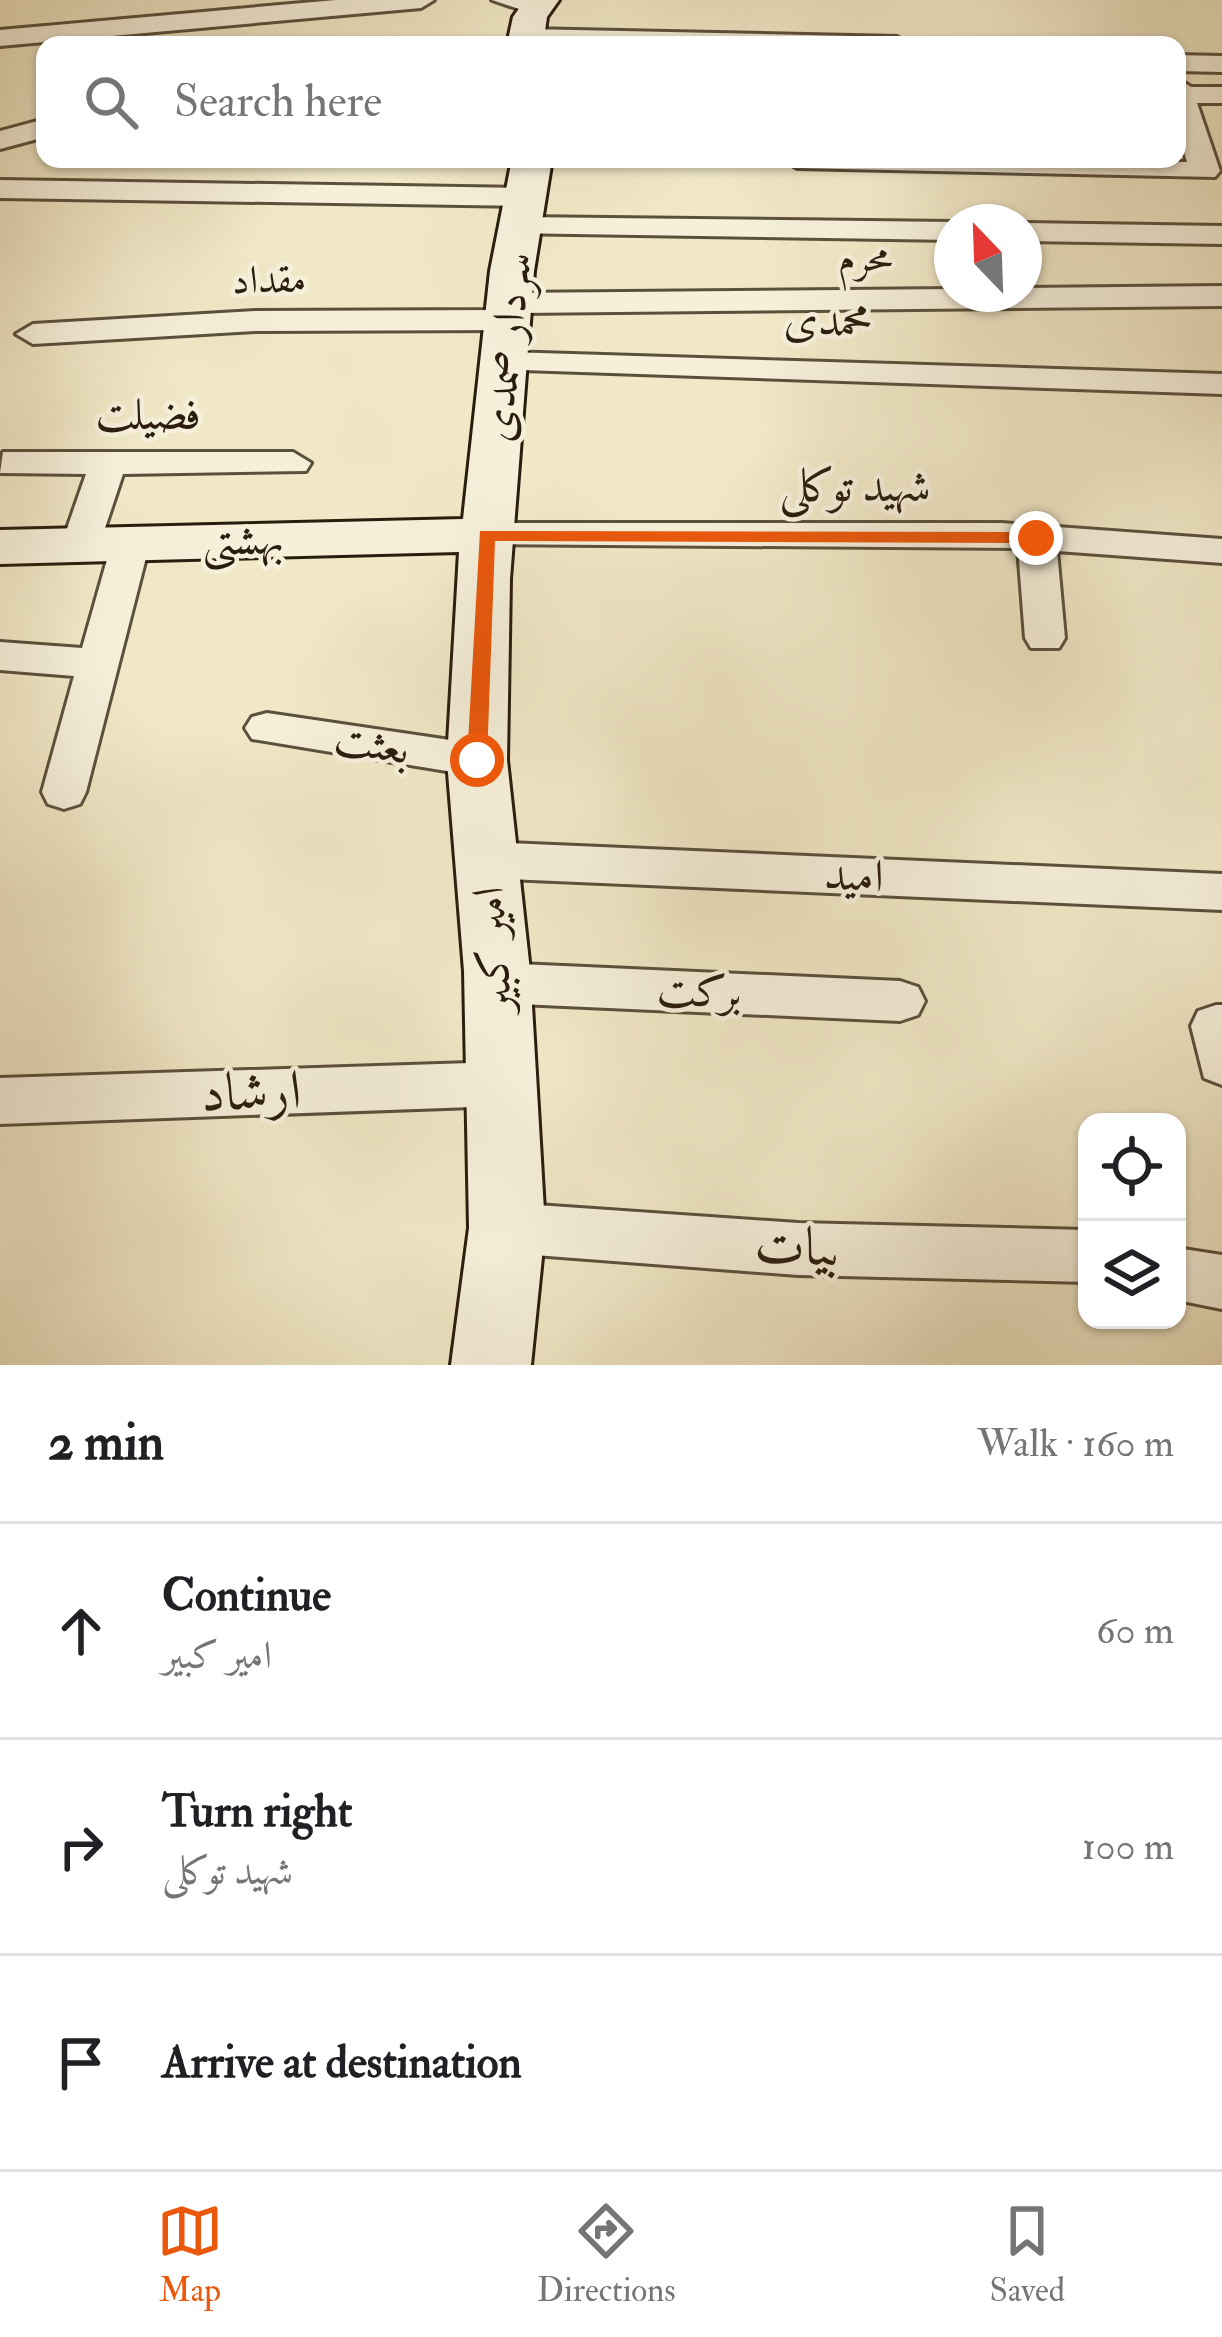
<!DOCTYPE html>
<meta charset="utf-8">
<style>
body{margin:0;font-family:"IM FELL Double Pica",Amiri,serif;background:#f6f6f6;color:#202124}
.controls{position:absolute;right:36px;bottom:36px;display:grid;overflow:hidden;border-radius:24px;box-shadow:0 3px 9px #0004}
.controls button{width:108px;height:108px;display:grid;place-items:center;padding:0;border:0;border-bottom:3px solid #e0e0e0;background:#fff;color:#202124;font:60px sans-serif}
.compass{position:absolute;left:934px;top:204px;width:108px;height:108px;border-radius:50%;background:#fff;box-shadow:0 3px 9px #0004;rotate:337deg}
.stop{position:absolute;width:36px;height:36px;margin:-27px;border:9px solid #ea580c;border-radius:50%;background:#fff}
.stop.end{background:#ea580c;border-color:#fff;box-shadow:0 3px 12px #0008}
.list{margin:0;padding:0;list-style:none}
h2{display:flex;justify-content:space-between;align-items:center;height:156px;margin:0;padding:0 48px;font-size:51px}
h2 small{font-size:39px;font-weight:400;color:#757577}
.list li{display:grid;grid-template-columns:78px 1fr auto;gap:36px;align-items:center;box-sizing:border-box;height:216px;padding:0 48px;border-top:3px solid #e0e0e0}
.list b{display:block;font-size:45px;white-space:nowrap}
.list p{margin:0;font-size:39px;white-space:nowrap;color:#757577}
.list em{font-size:39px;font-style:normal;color:#757577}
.icon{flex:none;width:66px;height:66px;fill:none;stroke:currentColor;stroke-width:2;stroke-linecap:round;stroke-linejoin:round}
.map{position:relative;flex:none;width:1222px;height:1365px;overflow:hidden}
.search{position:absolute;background:#fff;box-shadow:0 3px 9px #0004;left:36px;right:36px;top:36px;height:132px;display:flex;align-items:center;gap:30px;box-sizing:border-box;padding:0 42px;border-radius:24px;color:#757577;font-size:45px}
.sheet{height:804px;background:#fff}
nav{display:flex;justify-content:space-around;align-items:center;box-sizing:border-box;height:168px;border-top:3px solid #e0e0e0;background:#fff;font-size:33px;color:#757577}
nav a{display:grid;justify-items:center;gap:6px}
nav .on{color:#ea580c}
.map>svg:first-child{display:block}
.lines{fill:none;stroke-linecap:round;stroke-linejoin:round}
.street-casing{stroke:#5c503c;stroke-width:6}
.secondary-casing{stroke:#2b1d0e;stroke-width:6}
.street{fill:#f6f0db;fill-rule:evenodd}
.secondary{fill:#f6f0db;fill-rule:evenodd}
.route{fill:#ea580c}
.labels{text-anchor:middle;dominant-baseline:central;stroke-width:9;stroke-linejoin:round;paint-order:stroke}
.far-street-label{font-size:39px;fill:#2b1d0e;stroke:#f6f0db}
.street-label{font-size:45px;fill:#2b1d0e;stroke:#f6f0db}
.near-street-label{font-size:54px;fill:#2b1d0e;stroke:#f6f0db}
</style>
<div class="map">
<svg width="1222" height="1365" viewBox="0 0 1222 1365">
<rect width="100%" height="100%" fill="#f1e8c7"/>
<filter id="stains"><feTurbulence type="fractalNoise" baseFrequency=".00167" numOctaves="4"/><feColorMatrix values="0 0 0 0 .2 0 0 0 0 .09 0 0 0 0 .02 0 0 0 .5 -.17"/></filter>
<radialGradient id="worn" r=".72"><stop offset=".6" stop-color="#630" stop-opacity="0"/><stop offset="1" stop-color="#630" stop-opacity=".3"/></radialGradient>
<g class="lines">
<defs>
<path id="street" d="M336,0H434L421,8L0,46V30Z
M492,0H540L550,7L537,15Z
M527,29L897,37L910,45L518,43L514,37Z
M1177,55L1222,56V72L1177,71Z
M1177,78L1191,87H1222V103H1197L1220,171L1215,177L797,168L782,159L1187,162L1177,129Z
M45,119V137L0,149V131Z
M0,180L526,188L541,197L526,206L0,198Z
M520,217L952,222H953L952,240L509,233L505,226Z
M1024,223L1222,226V244L1024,241Z
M1222,286V306L519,313L525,320L508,330L255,331L33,344L16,334L33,324L255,311L498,310L493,303L509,293L952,289V294H1024V288Z
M504,352L1222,374V394L492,369L487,362Z
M293,452L311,463L306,471L123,474L100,543L95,552H67L62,543L86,474L0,473L3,452Z
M487,523H1001L1222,539V563L1057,551L1065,638L1059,648H1031L1025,638L1018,548L473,544L468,535L473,526Z
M131,530L145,533L150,542L86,792L80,804L64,809L48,804L42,792L74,676L0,670V642L82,648L112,542L117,533Z
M267,713L477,744L493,749L499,760L493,771L477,776L252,739L245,728L252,717Z
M486,842L1222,874V910L486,878L470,873L463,860L470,847Z
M497,963L900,981L918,987L925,1001L918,1015L900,1021L497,1003L480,997L472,983L480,969Z
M1216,1005H1222V1085L1204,1078L1191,1026L1198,1011Z
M501,1062L519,1068L527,1084L519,1100L501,1106L0,1124V1078Z
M507,1203L798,1223L1087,1230V1282L798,1275L507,1253L487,1246L479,1228L487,1210Z
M1177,1248L1222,1255V1309L1177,1300Z"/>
<path id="secondary" d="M525,0H559L547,17L543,45H507L513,17Z
M512,159H552L534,271L510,579L507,760L530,971L545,1228L531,1365H451L469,1228L464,971L447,760L459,552L0,564V530L463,519L490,271Z"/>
</defs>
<use href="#street" class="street-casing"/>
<use href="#secondary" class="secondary-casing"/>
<use href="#street" class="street"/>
<use href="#secondary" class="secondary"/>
</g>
<path class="route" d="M480,531L1036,532L1045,538L1036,543L495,541L487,760L477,768L467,760Z"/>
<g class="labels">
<g class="far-street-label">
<text transform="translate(865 258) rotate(-1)">محرم</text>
<text transform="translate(269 280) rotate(-1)">مقداد</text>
</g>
<g class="street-label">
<text transform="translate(828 321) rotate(2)">محمدی</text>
<text transform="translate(507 347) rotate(-84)">سردار صمدی</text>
<text x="148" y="415">فضیلت</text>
<text x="855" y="487">شهید توکلی</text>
<text transform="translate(243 540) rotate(-1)">بهشتی</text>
<text transform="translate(372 744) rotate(9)">بعثت</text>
<text transform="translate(854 876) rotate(3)">امید</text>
<text transform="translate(493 950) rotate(-94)">امیر کبیر</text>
<text transform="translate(699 992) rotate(3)">برکت</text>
</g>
<g class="near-street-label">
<text transform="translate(251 1092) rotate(-2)">ارشاد</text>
<text transform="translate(797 1247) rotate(2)">بیات</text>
</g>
</g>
<rect width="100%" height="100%" filter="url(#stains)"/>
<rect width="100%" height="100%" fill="url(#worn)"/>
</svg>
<div class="controls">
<button><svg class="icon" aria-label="locate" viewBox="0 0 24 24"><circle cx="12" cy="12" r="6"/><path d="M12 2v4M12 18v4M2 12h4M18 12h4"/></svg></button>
<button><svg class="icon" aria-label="layers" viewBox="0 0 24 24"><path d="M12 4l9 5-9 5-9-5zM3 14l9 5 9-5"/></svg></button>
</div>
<svg class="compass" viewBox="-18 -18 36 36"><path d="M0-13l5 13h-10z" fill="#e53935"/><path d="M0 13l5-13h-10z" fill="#757577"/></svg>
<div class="stop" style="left:477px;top:760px"></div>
<div class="stop end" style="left:1036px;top:538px"></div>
<div class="search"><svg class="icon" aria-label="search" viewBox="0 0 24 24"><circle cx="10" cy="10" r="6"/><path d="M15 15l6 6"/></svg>Search here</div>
</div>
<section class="sheet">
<h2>2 min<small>Walk · 160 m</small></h2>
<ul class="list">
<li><svg class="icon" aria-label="ahead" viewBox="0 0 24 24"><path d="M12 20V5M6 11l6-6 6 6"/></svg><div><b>Continue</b><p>امیر کبیر</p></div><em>60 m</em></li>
<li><svg class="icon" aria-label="right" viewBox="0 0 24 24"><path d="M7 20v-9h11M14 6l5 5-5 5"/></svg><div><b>Turn right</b><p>شهید توکلی</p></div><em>100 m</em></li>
<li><svg class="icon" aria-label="arrive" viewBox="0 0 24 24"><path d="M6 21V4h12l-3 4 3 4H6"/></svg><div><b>Arrive at destination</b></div></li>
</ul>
</section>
<nav>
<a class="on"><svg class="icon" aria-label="map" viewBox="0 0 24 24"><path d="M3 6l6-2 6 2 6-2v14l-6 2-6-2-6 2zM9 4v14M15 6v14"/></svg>Map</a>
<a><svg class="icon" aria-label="directions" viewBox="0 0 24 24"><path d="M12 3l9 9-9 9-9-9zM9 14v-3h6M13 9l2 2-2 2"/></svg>Directions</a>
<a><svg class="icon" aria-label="saved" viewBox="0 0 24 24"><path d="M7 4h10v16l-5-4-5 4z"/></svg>Saved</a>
</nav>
